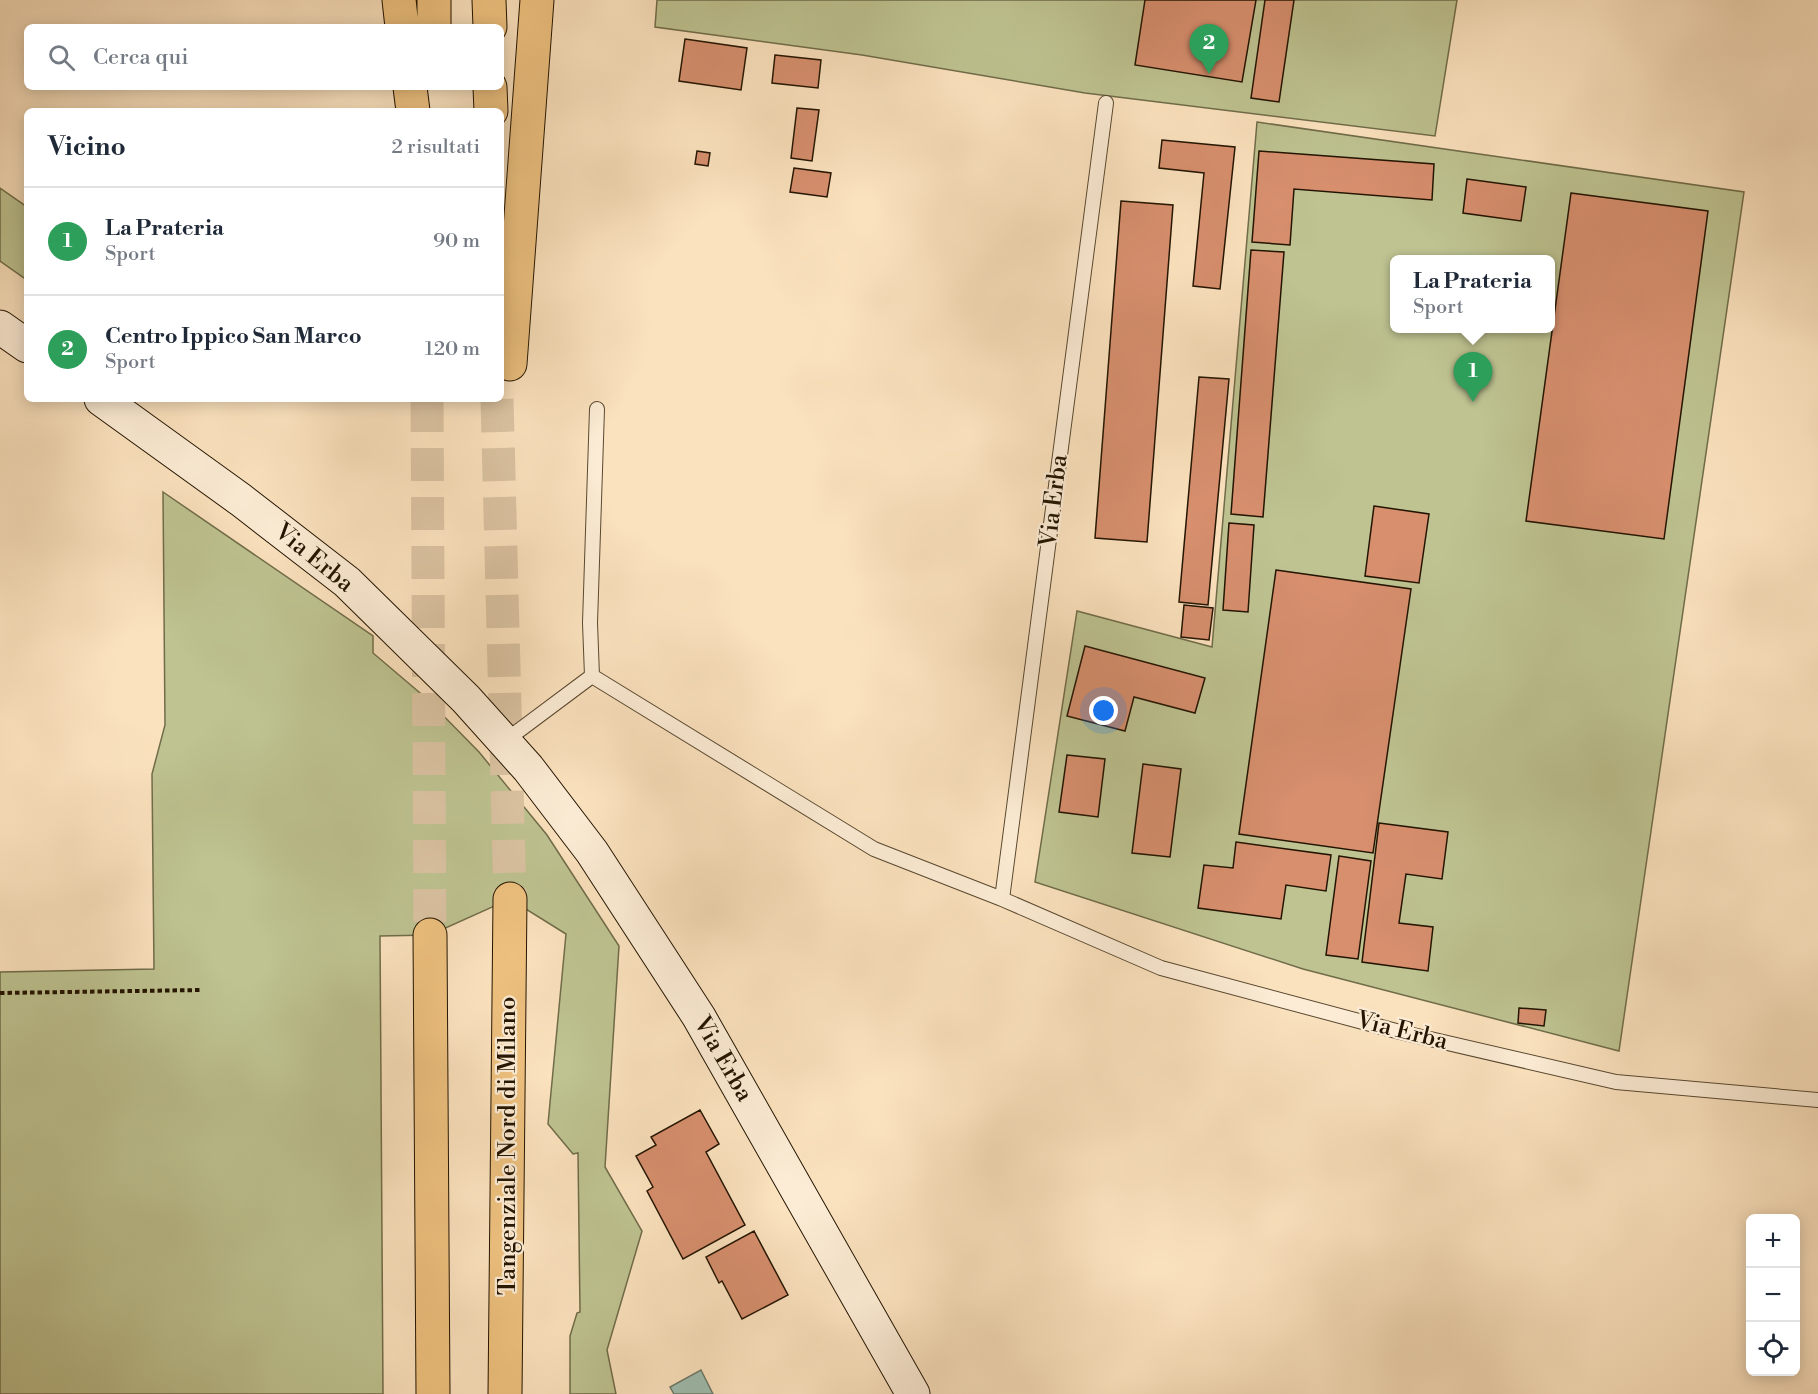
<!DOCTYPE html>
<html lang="it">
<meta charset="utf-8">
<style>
body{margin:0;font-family:"Libre Bodoni",serif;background:#f2f2f3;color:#1f2937}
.controls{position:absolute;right:18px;bottom:18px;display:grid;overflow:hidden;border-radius:9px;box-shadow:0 3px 15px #0003}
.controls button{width:54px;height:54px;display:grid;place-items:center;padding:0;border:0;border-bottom:2px solid #e0e1e3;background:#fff;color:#1f2937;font:30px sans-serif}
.you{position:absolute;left:1104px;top:711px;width:21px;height:21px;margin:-15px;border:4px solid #fff;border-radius:50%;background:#1a73e8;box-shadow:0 0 0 9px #1a73e833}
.badge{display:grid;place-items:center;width:39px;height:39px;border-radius:50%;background:#d93025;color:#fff;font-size:20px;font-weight:700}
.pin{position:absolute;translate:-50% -50px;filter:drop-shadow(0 2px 3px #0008)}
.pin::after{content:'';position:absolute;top:32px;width:21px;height:18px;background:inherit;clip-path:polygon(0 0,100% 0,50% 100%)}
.popup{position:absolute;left:1390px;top:255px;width:165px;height:78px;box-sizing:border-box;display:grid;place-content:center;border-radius:9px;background:#fff;filter:drop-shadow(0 2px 4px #0005);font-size:20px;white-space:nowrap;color:#747a83}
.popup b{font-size:22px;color:#1f2937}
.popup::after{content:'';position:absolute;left:50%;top:100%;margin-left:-12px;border:12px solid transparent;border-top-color:#fff}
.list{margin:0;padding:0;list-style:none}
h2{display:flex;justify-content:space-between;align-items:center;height:78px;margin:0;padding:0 24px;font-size:26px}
h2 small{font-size:20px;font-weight:400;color:#747a83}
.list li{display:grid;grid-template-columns:39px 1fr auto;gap:18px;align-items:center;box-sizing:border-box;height:108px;padding:0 24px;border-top:2px solid #e0e1e3}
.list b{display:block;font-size:22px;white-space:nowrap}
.list p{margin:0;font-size:20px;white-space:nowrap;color:#747a83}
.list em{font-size:20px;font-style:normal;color:#747a83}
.icon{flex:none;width:33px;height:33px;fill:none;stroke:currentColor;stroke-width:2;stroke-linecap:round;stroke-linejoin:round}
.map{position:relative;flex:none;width:1818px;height:1394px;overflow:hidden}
.search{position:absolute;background:#fff;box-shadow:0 3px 15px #0003;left:24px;top:24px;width:480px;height:66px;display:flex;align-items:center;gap:15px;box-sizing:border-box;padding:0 21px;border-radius:9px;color:#747a83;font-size:22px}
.panel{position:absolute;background:#fff;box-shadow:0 3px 15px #0003;left:24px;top:108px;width:480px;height:294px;border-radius:9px}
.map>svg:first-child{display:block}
.green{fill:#bec391;stroke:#706c49;stroke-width:1.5;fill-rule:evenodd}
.water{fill:#9fbeb0;stroke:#6d7a6a;stroke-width:1.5}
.building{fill:#d78f6e;stroke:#231401;stroke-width:1.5}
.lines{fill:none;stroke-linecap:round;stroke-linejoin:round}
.motorway-tunnel{stroke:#dbc3a2;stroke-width:33;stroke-dasharray:33 16;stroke-linecap:butt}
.service-casing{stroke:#594830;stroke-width:16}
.secondary-casing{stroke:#231401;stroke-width:35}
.motorway-casing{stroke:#231401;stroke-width:35}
.path{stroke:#231401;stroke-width:4;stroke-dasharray:4.5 3;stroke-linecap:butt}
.service{stroke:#fcecd5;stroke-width:14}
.secondary{stroke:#fcecd5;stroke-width:33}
.motorway{stroke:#eec17f;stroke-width:33}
.labels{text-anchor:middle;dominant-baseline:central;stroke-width:4.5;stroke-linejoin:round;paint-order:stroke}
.street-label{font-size:24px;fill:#231401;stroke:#fcecd5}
</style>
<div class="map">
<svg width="1818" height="1394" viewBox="0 0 1818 1394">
<rect width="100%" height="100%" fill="#fbe2be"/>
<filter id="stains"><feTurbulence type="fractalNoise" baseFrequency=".00333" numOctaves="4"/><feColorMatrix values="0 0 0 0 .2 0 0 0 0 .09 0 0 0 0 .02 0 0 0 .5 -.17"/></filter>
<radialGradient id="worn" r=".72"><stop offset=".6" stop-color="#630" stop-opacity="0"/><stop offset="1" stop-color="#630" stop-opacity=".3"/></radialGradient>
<path class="green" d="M657,0H1457L1435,136L1085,93L862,55L655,27Z
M1257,122L1744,192L1619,1051L1303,969L1035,882L1077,611L1212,647ZM1395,260H1551V328H1395Z
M0,188L27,207V280L0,261Z
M163,492L373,636V653L426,698L479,752L547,835L619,946L605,1167L642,1231L607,1350L616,1394H570V1336L577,1313L580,1312L578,1153L573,1154L548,1124L566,934L510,899L430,935L380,936L383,1394H0V972L154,969L152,774L165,725Z"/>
<path class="water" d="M701,1370L713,1394H674L670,1387Z"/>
<path class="building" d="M1145,0H1256L1242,82L1135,65Z
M1265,0H1294L1279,102L1251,98Z
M685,39L747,48L741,90L679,81Z
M775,55L821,60L818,88L772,83Z
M797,108L819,110L812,161L791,158Z
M1162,140L1235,147L1220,289L1193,286L1204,173L1159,168Z
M697,151L710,153L708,166L695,164Z
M1259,151L1434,164L1432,200L1294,189L1290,245L1252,242Z
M794,168L831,173L827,197L790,192Z
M1467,179L1526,187L1521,221L1463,213Z
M1571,193L1708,211L1664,539L1526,521Z
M1121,201L1173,205L1147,542L1095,538Z
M1251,250L1284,252L1263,517L1231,514Z
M1199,377L1229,379L1208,605L1179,602Z
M1374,506L1429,514L1419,583L1365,576Z
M1229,523L1254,525L1248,612L1223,610Z
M1276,570L1411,589L1373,853L1239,834Z
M1184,605L1213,608L1209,640L1181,637Z
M1085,646L1205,678L1195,713L1134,697L1125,731L1067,716Z
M1067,755L1105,759L1098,817L1059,812Z
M1143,764L1181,769L1170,857L1132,853Z
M1379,823L1448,832L1442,879L1406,874L1399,923L1433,927L1428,971L1362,962Z
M1236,842L1331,855L1326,891L1286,885L1281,919L1198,908L1204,865L1233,868Z
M1339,856L1371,861L1358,959L1326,955Z
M1519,1008L1546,1010L1544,1026L1518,1023Z
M700,1110L719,1144L706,1152L745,1225L683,1259L647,1191L653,1187L636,1156L656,1145L651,1137Z
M754,1231L788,1295L742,1319L722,1281L719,1283L706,1257Z"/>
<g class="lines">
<path class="motorway-tunnel" d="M427,399L430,935
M497,399L510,899"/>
<defs>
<path id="service" d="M592,676L590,623L597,409
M505,741L592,676L874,849L1002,899L1161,968L1400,1032L1616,1082L1818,1100
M1002,899L1106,103"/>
<path id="secondary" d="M0,327L27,346
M101,399L241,500L347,582L466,699L528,768L592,852L699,1017L913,1394"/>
<path id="motorway" d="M399,0L402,27
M489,0L490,27
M434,27V0
M410,87L413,111
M490,87L491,111
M510,364L537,0
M430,935L433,1394
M505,1394L510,899"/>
</defs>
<use href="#service" class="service-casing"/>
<use href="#secondary" class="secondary-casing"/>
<use href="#motorway" class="motorway-casing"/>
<path class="path" d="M0,993L202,990"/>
<use href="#service" class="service"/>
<use href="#secondary" class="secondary"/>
<use href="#motorway" class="motorway"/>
</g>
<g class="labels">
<g class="street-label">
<text transform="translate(1054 501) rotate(-83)">Via Erba</text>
<text transform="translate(314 558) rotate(39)">Via Erba</text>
<text transform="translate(1402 1031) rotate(14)">Via Erba</text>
<text transform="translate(723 1059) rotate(60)">Via Erba</text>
<text transform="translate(508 1146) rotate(-90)">Tangenziale Nord di Milano</text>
</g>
</g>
<rect width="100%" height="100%" filter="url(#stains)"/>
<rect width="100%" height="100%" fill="url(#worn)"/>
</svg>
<div class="controls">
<button>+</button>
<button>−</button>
<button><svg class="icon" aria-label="locate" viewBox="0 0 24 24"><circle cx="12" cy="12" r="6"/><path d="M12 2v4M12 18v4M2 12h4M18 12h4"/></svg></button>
</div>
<div class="you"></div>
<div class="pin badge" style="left:1473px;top:402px;background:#2e9e5b">1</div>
<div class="popup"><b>La Prateria</b>Sport</div>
<div class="pin badge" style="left:1209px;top:74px;background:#2e9e5b">2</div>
<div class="search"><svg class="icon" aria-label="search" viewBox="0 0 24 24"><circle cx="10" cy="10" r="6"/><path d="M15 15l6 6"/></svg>Cerca qui</div>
<section class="panel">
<h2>Vicino<small>2 risultati</small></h2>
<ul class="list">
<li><span class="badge" style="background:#2e9e5b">1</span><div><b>La Prateria</b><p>Sport</p></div><em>90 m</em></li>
<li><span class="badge" style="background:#2e9e5b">2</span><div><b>Centro Ippico San Marco</b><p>Sport</p></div><em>120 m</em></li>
</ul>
</section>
</div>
